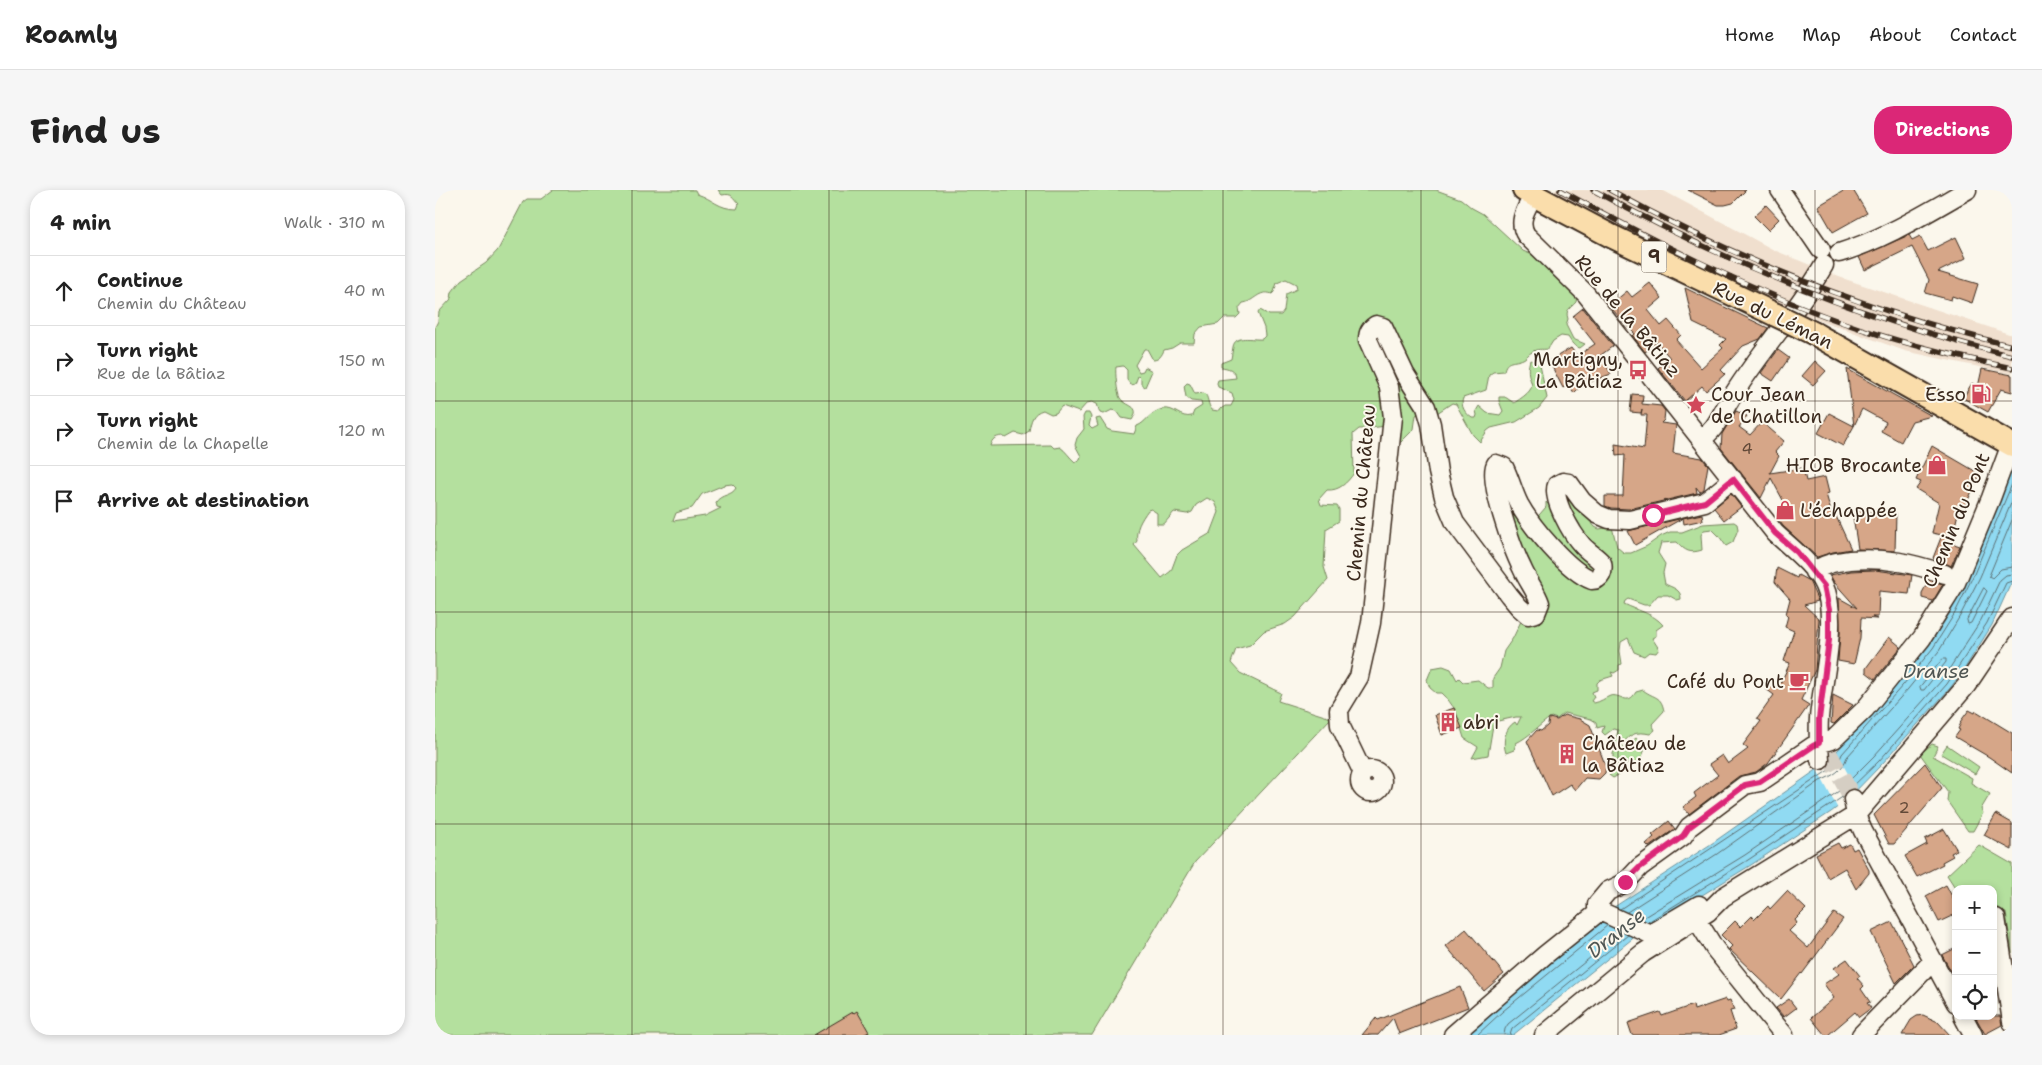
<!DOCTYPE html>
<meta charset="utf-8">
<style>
body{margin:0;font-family:"Shantell Sans",sans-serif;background:#f6f6f6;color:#222}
.controls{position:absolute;right:15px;bottom:15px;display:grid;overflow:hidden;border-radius:10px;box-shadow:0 2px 8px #0003}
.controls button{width:45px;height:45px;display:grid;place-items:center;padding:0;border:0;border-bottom:1px solid #e0e0e0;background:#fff;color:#222;font:25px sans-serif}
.stop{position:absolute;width:15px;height:15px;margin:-11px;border:4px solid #db2777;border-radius:50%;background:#fff}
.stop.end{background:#db2777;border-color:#fff;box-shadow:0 1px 5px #0008}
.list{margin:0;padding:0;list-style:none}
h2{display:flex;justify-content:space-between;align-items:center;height:65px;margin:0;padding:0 20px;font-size:21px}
h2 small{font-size:16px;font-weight:400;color:#767676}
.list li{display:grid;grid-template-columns:32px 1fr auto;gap:15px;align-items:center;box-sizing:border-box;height:70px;padding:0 20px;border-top:1px solid #e0e0e0}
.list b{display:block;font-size:19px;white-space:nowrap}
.list p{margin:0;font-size:16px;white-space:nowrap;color:#767676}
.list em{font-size:16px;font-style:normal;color:#767676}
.icon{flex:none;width:28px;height:28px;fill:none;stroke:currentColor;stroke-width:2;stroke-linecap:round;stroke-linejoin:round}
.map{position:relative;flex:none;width:1577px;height:845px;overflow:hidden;border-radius:20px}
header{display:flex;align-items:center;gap:30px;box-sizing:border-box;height:70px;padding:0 25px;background:#fff;border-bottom:1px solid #e0e0e0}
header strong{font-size:24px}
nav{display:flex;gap:28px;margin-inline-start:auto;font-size:18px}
.intro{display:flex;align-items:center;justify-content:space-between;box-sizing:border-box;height:120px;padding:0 30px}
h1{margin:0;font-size:35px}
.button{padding:12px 22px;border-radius:20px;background:#db2777;color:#fff;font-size:18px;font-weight:700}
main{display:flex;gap:30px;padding:0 30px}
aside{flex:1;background:#fff;border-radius:20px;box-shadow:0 2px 8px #0003}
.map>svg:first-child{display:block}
.built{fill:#f0dfce}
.green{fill:#b4e09e;stroke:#78855e;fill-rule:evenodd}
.water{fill:#90daf2;stroke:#6e949d}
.pier{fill:#fbf7ec}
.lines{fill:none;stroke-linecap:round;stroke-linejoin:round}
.shore{stroke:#5d7073;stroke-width:1}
.building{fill:#d6a688;stroke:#3b2a1e}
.minor-tunnel{stroke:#d5cec3;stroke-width:18;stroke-dasharray:18 9;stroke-linecap:butt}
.minor-casing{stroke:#3b2a1e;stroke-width:21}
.major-casing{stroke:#3b2a1e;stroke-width:26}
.minor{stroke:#fbf7ec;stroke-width:18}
.major{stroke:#faddab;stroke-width:22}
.rail-casing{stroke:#3b2a1e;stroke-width:5.5}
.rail{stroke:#fbf7ec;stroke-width:4;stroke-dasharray:11;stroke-linecap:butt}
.major-bridge-casing{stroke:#3b2a1e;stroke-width:26;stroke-linecap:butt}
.major-bridge{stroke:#faddab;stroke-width:22}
.route{stroke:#db2777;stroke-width:6}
.grid{fill:none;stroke:#3b2a1e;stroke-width:1;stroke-opacity:0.55}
.labels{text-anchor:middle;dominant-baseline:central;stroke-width:4;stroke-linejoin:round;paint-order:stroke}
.number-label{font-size:16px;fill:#624938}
.shield{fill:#fbf7ec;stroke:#75685c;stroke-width:1}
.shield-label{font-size:18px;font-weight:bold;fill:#3b2a1e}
.street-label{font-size:19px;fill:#3b2a1e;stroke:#fbf7ec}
.poi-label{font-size:19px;fill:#3b2a1e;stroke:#fbf7ec;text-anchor:end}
.water-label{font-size:20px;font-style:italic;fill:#505653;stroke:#fbf7ec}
</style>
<header>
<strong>Roamly</strong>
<nav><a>Home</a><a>Map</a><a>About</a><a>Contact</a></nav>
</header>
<div class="intro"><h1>Find us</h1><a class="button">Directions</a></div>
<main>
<aside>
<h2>4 min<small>Walk · 310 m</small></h2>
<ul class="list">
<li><svg class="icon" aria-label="ahead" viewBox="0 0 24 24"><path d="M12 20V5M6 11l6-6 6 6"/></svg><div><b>Continue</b><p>Chemin du Château</p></div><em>40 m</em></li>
<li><svg class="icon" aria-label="right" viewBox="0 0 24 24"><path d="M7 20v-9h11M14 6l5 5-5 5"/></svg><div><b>Turn right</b><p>Rue de la Bâtiaz</p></div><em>150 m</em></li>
<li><svg class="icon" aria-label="right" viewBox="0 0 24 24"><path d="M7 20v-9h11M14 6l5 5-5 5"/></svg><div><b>Turn right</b><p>Chemin de la Chapelle</p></div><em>120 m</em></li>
<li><svg class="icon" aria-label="arrive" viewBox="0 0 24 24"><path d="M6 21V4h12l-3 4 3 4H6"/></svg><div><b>Arrive at destination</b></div></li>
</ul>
</aside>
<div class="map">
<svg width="1577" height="845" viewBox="0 0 1577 845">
<rect width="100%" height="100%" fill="#fbf7ec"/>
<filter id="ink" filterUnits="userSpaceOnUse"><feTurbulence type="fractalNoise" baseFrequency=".02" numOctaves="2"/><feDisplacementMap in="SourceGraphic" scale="10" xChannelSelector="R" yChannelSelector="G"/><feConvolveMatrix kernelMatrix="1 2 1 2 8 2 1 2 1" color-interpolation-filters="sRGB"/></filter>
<g filter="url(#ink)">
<path class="built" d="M1111,0H1227L1339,60L1404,87L1577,145V184L1470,161L1376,127L1342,113Z"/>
<path class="green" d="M118,0H260L262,4C278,9 283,19 302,19L304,14C297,7 298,3 287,5L283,0H1001L1026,9L1037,18L1048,24L1088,61L1100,66L1142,106L1141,112C1135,119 1130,119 1133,129L1131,135L1138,149L1150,154L1145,158C1138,156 1137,153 1133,147L1126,146L1118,151L1113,159C1107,160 1102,158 1097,162C1093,164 1091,168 1088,169C1079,173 1071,169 1069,181L1058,182L1054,185L1051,200L1028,208C1025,216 1030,223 1037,228H1041L1042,225L1041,221L1044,216L1052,223L1065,225L1068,221L1064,211V207H1070L1079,213C1112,192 1087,195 1095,170L1101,171L1105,175L1112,208L1104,218L1081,232L1056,238L1052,241L1045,252L1038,245L1021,214L1017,213L1002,223L992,220L981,225L979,239L965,253L961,251L955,236C944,236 935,239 924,239L918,244L919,283C912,293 904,301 892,300L884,309L886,315L902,316L904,319V331L891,339L889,377L893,390L860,427L850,434L829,441L815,455L801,459L796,473L805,483L846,503L843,511L896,528L760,672L657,845H0V137L3,131L4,122L16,109L17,102L26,90L51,73L63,60L88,12L92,9H106ZM851,89L861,94L862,99L851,104L849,121L846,125H834L825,120L823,123L829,138L830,146L827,149C817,150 800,144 798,157C797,161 797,165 796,169L786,173V177C793,178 800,179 801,188L783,190L782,193L783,197L797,203L799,210L796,216H790L783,221L777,220C772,214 774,207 769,203L760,204L755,194L752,193L749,196L751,207L756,211L766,212L767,216L759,221L757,226C745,229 740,217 728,219C714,222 711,233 702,236L699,244L677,241L672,239L665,228L661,229L663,236L657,239L654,236L656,227L654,223H650L648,227L649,239L642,248L640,255L646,266L645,269L640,272C634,267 631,261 625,257L619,258L616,255L555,256C557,249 560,247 567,246L571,248L580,243L588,245L594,241C596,231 597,223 608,220L616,224L621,223L627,216L644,222L652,213L657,212L662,214L665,223L669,224L677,220L682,221L687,228L697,230C707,215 691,217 685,208C682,203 680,182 681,177L688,176L692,180V190L696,195L700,194L703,186L706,189V194L710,197L717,181L710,177L708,181L704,182L700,175L709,159H712L718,170C724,170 727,165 729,160L737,158L745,153H759L760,144L766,137L783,134L789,128H801L805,124L804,118L808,113C819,112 824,99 837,104L839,102L842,93ZM297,294L301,298C297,306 286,304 281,312L282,317L286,318L270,326L238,331L241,323L257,318L267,304L289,295ZM772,308L780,312L784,322L776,343L747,360L742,365L736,381L727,388L699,355L702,351C700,339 706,330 713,320L716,319L722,323V334H729L739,322L752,324L757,322L761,315Z
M1135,307L1160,337L1164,339L1177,337L1182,357L1189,363H1196L1212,356L1226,346L1235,342H1247L1268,334L1299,332L1302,334L1303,339L1298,352L1291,356L1284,346L1277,339L1269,340L1266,345L1267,360C1255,364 1250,361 1242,352L1226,353L1223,363L1230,374L1228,383L1230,394C1238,398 1246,399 1246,409L1242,410L1233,405H1223L1214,415H1209L1193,409L1190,411L1189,414C1203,421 1218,423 1228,435L1221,440V446L1217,448L1224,459L1221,463L1214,462L1209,466L1199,462L1193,448L1186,452L1185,461L1187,474L1184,475V480L1179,483L1176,482L1178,486L1165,490L1162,493V500L1157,502L1159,507L1156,511L1159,513C1165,512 1170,508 1175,506C1186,503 1192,517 1201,502L1208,500C1220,509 1226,505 1229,521L1217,534L1220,540L1215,544C1201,541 1194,544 1187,555L1189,558L1201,548L1209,554L1210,559L1206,569L1203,573H1192L1189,575L1186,584L1178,588L1174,585L1178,582V564L1183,540L1178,539L1170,545L1167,542L1169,536L1162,538L1161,532L1156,529L1129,523L1122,529L1116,527C1104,535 1094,547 1081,553L1079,560L1071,563C1067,552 1070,538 1080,532L1082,535L1086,527H1081L1063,531L1058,535L1053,565L1037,568L1043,557L1029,548L1020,519C1016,515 1013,508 1007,503H1001L995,498L992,490L997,478L1008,476L1016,479L1022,490L1024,488L1028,492L1043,490L1053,498H1058V488L1065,478L1069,461L1078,448L1087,429L1107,420L1068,314L1073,309L1080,327L1098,332L1111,317V312L1147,351C1147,346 1147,339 1145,335C1140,326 1133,319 1132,309Z
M1497,554L1503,556L1498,566L1537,588L1536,593L1555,604L1546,619L1548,623L1538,641H1533L1512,611L1513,602L1485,564Z
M1512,555L1544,577L1540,584L1506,564Z
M1544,655L1577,674V763L1571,723L1558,722V699H1521L1512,685Z"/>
<path class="water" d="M1577,278V391L1557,435L1528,481L1516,497L1447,574L1412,610L1396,622L1316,675L1202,745L1078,845H1025L1176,719L1276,654L1380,581C1392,576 1398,573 1402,561L1464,492L1494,456L1516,421L1548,351Z"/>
<path class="pier" d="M1400,560L1423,602L1403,619L1381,578L1397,569Z"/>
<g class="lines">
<path class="shore" d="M1577,330L1554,386L1557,388L1566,379L1577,377
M1549,398L1552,401L1536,433L1533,434L1532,430Z
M1508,469H1511V472L1489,500H1486L1485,497Z
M1414,600L1444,571L1512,494L1552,433L1571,393L1577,391
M1185,719L1403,574L1407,564L1468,495L1498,458L1520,423L1539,384L1577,294
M1192,722L1282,664L1385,591C1399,585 1407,581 1412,567L1473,499L1504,461L1525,426L1545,387L1577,311
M1206,729L1310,665L1404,601L1439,566L1507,490L1546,430L1565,390L1571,385L1577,384
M1213,732L1313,670L1409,606
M1042,845L1068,821L1173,735
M1069,845L1070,839L1073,834L1187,742
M1075,845L1077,839L1193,745"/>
</g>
<path class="building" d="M1253,0H1311L1298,13L1290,15H1283Z
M1410,0H1418L1432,23L1398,42L1383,16Z
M1331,15L1344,29L1333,40L1319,26Z
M1474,45L1477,50L1485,46L1493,61L1521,47L1531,68L1503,82L1543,94L1537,113L1517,106L1516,110L1490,103L1494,90L1477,57L1430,80L1424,67Z
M1215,93L1227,108L1213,120L1226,136L1233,130L1246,145L1241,150L1266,178L1288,158L1285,155L1291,149L1258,133L1250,98L1333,138L1325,149L1308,156L1286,180L1290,184L1271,201L1267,196L1250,211L1223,178L1235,168L1222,152L1210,162L1198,146L1200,144L1174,116L1192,101L1197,107Z
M1148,118L1178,156L1166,165L1176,184L1147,195L1139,203L1134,194L1128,198L1114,171L1136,158L1142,166L1160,154L1138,126Z
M1343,160L1354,168L1338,191L1326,183Z
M1380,171L1391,181L1378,195L1367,186Z
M1412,179L1448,199L1497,226L1477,231L1466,252L1446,241L1451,232L1427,219L1419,236Z
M1547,179L1577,185V202L1566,199L1553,222L1528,208L1537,193L1543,197Z
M1197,204L1208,205L1207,214L1226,216L1230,221L1229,230L1226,233L1241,235L1238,263L1267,268L1273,275L1269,299L1265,302L1261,297L1262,303L1194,319L1176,318L1170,316V306H1188L1190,265L1181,266L1180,254L1209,259L1212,225H1206L1207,219L1206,223L1195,222Z
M1301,221L1312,226L1304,237L1315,245L1327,232L1349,251L1340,262L1344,266L1335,283L1368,278L1371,291L1390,287L1394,303L1391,304L1397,325L1400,324L1416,359L1398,362L1382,367L1348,336L1343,329L1355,323L1336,288L1326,308L1286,258L1287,244Z
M1394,223L1419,236L1408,256L1383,243Z
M1497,256L1545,284L1528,321L1524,319L1516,353L1525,356L1516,376L1498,368L1507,345L1497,343L1504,313L1481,299L1486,292L1481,290Z
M1296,304L1306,317L1289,330L1279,318Z
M1417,321L1461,323L1460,361L1423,359Z
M1267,324L1268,330L1249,334L1248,328Z
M1248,328L1200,355L1193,341L1197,340Z
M1342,378L1362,388L1363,385L1374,391L1383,411L1369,415L1384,429L1380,480L1366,510L1374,515L1333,573L1321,582L1304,586L1254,624L1248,617L1261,607L1259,603L1283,585L1274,574L1287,565L1293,574L1313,559L1308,555L1326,531L1322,529L1339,505L1331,499L1346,492L1355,473L1349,471L1359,441L1350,437L1353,426L1351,424L1355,409L1340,392Z
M1440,380L1477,385L1474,404L1444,401L1443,427H1437L1442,429L1426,428L1425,448L1419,474L1403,471L1405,443L1404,408L1422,418L1399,392L1395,385L1416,381Z
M1494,390L1508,394L1498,411L1487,408V403Z
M1454,447L1466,457L1440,489L1431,482V478Z
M1398,505L1418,515L1399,534L1396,533Z
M1019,518L1027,538L1007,545L1000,525Z
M1534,520L1540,523L1541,521L1577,543V583L1554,567L1520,547L1525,540L1523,539L1526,533L1525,532Z
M1129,525L1145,529L1155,535L1171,577L1170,583L1164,589L1150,588L1140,600L1135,594L1117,606L1092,551L1102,540L1106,541L1113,535L1114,528L1122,530Z
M1490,573L1507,598L1459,654H1454L1439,625Z
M1561,624L1577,633V660L1549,645Z
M1234,631L1240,639L1214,657L1211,654L1219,647L1217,645Z
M1509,639L1522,660L1516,663L1518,666L1507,672L1508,674L1482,687L1470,666L1492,654L1490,649Z
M1403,653L1406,658L1415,654L1418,660L1422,658L1434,680V683L1421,699L1410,678L1393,688L1381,664Z
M1511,695L1521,714V724L1504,732L1491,706Z
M1352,701L1371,719L1360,730L1362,733L1354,741L1373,758L1399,723L1408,729L1367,784L1366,783L1346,809L1294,759L1297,756L1286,745L1300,731L1306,737L1317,726L1320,729L1333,716L1335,719Z
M1457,732L1479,775L1461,793L1436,742Z
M1031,739L1069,784L1049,801L1011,756Z
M1521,758V790L1507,765Z
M1412,769L1425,786L1422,788L1429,796L1426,799L1435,812L1432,813L1436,818L1424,827L1420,822L1393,845H1390L1376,828L1399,808L1389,794L1404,784L1399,778Z
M1025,797L1033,817L964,844L958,828L943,845H927L941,828L943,830Z
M1291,809L1292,811L1295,810L1299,820L1295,821L1301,839L1284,845H1197L1193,833L1225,822L1227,826L1258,815L1259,820Z
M1354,809L1361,818L1349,827L1341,818Z
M422,821L434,842L428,845H379L418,822L419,823Z
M1488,825L1503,832L1515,845H1467L1476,830L1482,826Z
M1540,826H1565L1567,835L1550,844Z"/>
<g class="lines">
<path class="minor-tunnel" d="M1393,563L1418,609"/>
<defs>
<path id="minor" d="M1345,0L1386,60
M1098,6C1092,18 1082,31 1091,45L1151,104L1340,343C1355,357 1381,377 1389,396C1404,428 1387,493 1384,528C1383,542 1384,556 1385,570
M1404,63C1450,49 1491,23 1532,0
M1266,249C1281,240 1286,224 1295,210C1323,163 1362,123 1389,75
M1379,382C1389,373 1401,372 1415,370C1451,367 1476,373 1510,384
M925 591a11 11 0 1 1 22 0a11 11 0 1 1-22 0Z
M928,583L905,535L904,520L924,487L936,433L958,227L954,197L933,150C933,142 935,139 941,135L948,137L970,184L991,217L996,234L1003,282L1009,307L1020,333L1074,405L1084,417L1093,425L1101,423L1105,413C1101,401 1092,390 1087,378C1079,362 1051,287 1061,274L1069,277C1075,289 1078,302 1084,314C1096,336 1133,381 1157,390C1166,390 1169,382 1167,373C1161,366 1153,362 1147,355C1137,344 1116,308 1122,295L1128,292L1134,293L1147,311L1162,324L1174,329L1195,330L1270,312L1298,289
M1418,609L1421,625L1428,641L1521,813
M1165,721L1162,718V714L1173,701L1190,693L1205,677L1248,646L1254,637L1310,595L1325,592L1378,556L1399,549L1430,519L1487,448L1520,395L1556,308L1576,254
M1165,721L1215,744L1264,715
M1561,728L1577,832
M1262,730L1280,759L1349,845
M1528,826L1538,845
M1018,845L1110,765L1165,721
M1109,845L1208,763L1273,722L1288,707L1421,625L1531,496L1577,428
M1426,845L1498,771"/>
<path id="major" d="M1089,0L1176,46L1341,125
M1380,144L1577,255"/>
</defs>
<use href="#minor" class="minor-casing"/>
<use href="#major" class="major-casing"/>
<use href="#minor" class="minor"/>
<use href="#major" class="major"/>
<defs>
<path id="rail" d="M1125,0C1216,50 1311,98 1409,133C1464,153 1520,166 1577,178
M1158,0C1291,73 1430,130 1577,166
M1175,0C1304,71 1434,122 1577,156"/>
</defs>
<use href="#rail" class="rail-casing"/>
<use href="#rail" class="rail"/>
<defs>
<path id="major-bridge" d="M1341,125L1380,144"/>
</defs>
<use href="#major-bridge" class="major-bridge-casing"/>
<use href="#major-bridge" class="major-bridge"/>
</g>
</g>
<g class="lines" filter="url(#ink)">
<path class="route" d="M1190,692L1205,677L1248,646L1254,637L1310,595L1325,592L1378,556L1384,553V529L1394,450V420L1389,396L1362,362L1340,343L1298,289L1270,312L1218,325"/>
</g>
<path class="grid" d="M197,0V845M394,0V845M591,0V845M788,0V845M986,0V845M1183,0V845M1380,0V845M0,211H1577M0,422H1577M0,634H1577"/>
<defs>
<symbol id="bus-bare" viewBox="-9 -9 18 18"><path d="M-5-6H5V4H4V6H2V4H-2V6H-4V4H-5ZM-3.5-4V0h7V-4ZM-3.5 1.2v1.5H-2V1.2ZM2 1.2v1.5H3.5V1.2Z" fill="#d1495b" stroke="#fbf7ec" stroke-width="2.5" paint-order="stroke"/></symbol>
<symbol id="fuel-bare" viewBox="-9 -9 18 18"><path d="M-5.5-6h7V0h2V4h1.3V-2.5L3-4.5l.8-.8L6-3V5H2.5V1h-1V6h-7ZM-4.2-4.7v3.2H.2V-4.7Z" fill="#d1495b" stroke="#fbf7ec" stroke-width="2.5" paint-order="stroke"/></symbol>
<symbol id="sight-bare" viewBox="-9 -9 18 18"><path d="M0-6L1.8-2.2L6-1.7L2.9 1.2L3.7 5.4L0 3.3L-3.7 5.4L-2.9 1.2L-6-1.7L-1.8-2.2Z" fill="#d1495b" stroke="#fbf7ec" stroke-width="2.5" paint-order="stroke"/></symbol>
<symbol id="shop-bare" viewBox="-9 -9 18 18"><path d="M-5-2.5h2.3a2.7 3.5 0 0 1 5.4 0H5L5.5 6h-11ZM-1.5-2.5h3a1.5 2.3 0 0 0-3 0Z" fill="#d1495b" stroke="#fbf7ec" stroke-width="2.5" paint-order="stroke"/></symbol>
<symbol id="cafe-bare" viewBox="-9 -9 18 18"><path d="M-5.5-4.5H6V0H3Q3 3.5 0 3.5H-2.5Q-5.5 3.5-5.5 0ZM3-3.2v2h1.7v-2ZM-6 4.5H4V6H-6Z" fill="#d1495b" stroke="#fbf7ec" stroke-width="2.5" paint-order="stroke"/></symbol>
<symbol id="building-bare" viewBox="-9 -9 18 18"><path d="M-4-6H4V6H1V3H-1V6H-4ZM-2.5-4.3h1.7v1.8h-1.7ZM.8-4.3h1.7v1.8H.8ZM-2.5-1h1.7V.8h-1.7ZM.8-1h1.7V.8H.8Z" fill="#d1495b" stroke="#fbf7ec" stroke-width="2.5" paint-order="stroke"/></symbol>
</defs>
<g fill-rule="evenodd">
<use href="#bus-bare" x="1189" y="166" width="28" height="28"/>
<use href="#fuel-bare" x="1532" y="190" width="28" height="28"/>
<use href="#sight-bare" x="1247" y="201" width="28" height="28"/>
<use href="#shop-bare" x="1488" y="261" width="28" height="28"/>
<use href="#shop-bare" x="1336" y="306" width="28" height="28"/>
<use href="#cafe-bare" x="1350" y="477" width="28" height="28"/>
<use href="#building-bare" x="999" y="518" width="28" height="28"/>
<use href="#building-bare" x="1118" y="550" width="28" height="28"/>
</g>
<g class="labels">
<g class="number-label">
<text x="1312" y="258">4</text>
<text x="1469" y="617">2</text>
</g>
<rect class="shield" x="1206.5" y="51.5" width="25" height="31" rx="4"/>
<g class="shield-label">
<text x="1219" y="67">9</text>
</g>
<g class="street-label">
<text transform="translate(1338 125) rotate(26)">Rue du Léman</text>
<text transform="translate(1193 126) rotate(50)">Rue de la Bâtiaz</text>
<text transform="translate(926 303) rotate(-85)">Chemin du Château</text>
<text transform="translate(1521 330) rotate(-67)">Chemin du Pont</text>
</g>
<g class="poi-label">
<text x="1188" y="169">Martigny,<tspan x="1188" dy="22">La Bâtiaz</tspan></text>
<text x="1276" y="204" text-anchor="start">Cour Jean<tspan x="1276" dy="22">de Chatillon</tspan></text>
<text x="1531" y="204">Esso</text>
<text x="1487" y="275">HIOB Brocante</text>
<text x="1365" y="320" text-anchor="start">L'échappée</text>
<text x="1349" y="491">Café du Pont</text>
<text x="1028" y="532" text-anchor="start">abri</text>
<text x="1147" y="553" text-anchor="start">Château de<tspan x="1147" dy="22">la Bâtiaz</tspan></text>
</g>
<g class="water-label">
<text x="1501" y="481">Dranse</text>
<text transform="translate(1181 743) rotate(-38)">Dranse</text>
</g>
</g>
</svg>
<div class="controls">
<button>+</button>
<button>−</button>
<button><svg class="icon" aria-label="locate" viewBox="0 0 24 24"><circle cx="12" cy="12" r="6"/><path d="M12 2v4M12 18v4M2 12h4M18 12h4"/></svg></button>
</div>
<div class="stop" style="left:1218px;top:325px"></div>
<div class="stop end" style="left:1190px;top:692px"></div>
</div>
</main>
